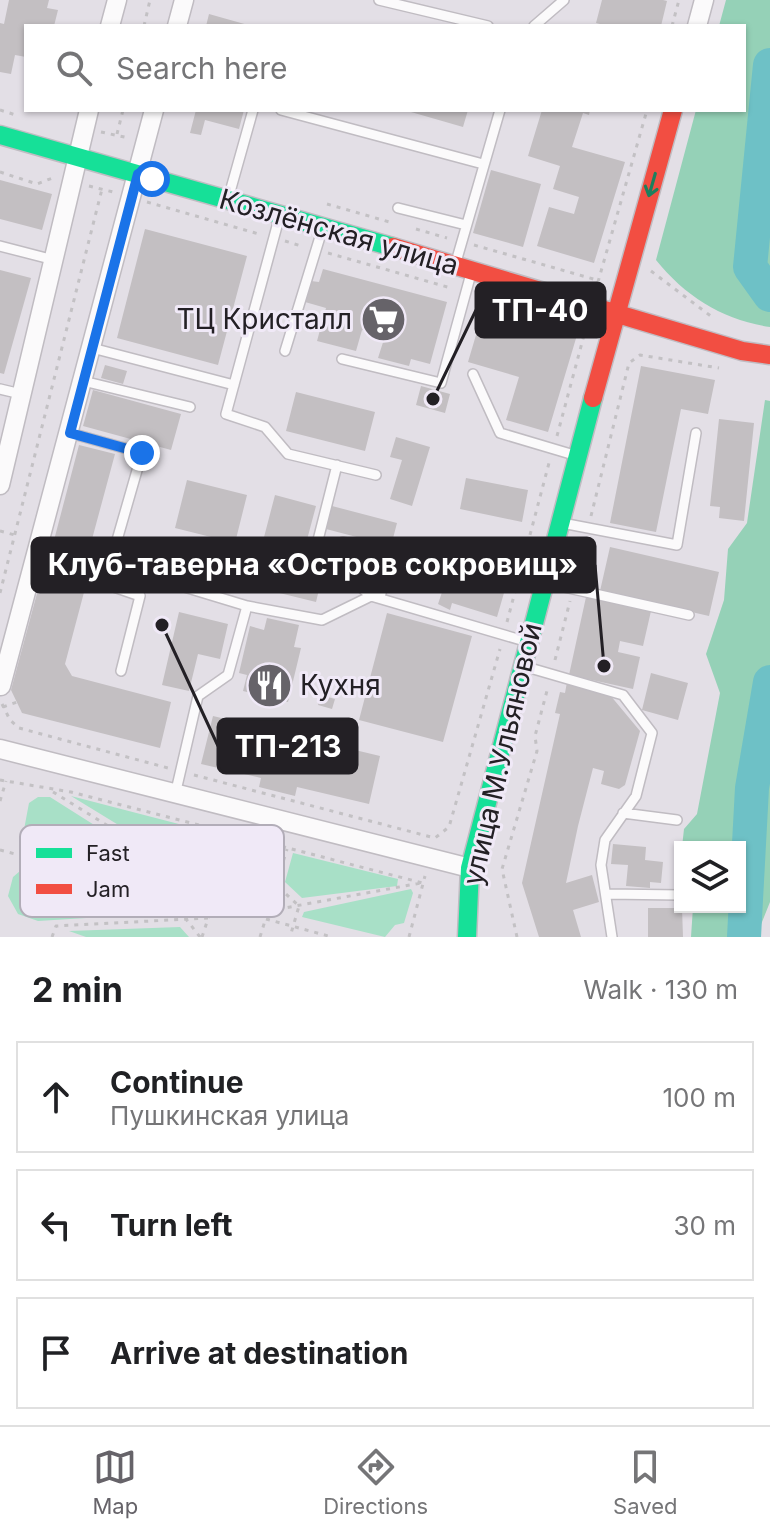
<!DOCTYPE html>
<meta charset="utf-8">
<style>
body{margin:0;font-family:Inter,sans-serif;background:#f6f6f6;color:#202124}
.controls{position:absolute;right:24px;bottom:24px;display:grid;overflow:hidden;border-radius:0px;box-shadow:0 2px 6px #0004}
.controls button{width:72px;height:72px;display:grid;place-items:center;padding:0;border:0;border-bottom:2px solid #e0e0e0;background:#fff;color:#202124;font:40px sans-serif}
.stop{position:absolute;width:24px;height:24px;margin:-18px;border:6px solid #1a73e8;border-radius:50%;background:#fff}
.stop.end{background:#1a73e8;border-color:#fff;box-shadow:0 2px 8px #0008}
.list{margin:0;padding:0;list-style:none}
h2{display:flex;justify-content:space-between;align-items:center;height:104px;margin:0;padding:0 32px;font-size:34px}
h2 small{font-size:26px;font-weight:400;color:#757577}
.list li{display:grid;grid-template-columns:52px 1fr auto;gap:24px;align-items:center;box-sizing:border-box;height:112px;margin:0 16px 16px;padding:0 16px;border:2px solid #e0e0e0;border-radius:0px}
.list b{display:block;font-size:30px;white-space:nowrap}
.list p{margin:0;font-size:26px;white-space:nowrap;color:#757577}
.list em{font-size:26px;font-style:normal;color:#757577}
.icon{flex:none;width:44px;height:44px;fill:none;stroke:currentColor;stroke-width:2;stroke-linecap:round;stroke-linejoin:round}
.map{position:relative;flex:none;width:770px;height:937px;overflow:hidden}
.search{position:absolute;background:#fff;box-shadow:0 2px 6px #0004;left:24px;right:24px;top:24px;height:88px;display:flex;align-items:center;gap:20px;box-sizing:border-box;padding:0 28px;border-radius:0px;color:#757577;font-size:30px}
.sheet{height:488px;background:#fff}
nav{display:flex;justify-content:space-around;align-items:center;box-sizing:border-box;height:112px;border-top:2px solid #e0e0e0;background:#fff;font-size:22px;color:#757577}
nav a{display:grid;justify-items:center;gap:4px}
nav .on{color:#666369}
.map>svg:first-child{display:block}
.green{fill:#a8e0c7}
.forest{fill:#95d1b7}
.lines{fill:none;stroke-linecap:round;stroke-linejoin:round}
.river{stroke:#6ec1c6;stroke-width:34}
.building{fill:#c3bfc2}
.lane-casing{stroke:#c0bcc2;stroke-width:12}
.street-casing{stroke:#c0bcc2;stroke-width:21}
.fast-casing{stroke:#c0bcc2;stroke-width:21}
.jam-casing{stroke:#c0bcc2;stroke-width:21}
.path{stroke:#c3c1c4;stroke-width:3;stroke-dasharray:4 6;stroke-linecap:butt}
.lane{stroke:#fbfafb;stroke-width:9}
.street{stroke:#fbfafb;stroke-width:18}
.fast{stroke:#16e098;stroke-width:18}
.jam{stroke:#f24e42;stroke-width:18}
.oneway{stroke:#1c805e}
.route{stroke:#1a73e8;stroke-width:10}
.labels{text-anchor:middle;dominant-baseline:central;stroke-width:6;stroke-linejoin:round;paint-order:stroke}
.street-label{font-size:28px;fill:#232025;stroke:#f0e9f7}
.poi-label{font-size:28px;fill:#232025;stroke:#f0e9f7;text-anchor:end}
.key{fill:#f0e9f7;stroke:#b2adb8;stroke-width:2}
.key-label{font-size:22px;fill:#232025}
.leader{fill:none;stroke:#232025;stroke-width:3}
.callout-dot{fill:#232025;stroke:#f0e9f7;stroke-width:3}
.callout{fill:#232025;stroke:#232025;stroke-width:3}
.callout-label{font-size:30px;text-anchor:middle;font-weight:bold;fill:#fff}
</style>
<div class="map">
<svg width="770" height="937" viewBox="0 0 770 937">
<rect width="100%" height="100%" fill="#e3dfe6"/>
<path class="green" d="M71,796L225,836L216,863L197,873Z
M38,797H50L178,878L177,883L31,849L23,835L29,803Z
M293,853L398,879L397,886L302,898L285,882Z
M27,865L168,908L167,913L38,921L18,914L8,896L13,877Z
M411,889L413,893L404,923L395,925L385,937L302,917L304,912Z
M180,927L189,937H86L69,931Z"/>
<path class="forest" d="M726,0H770V327C723,320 686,297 656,260L696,110H744V26H719Z
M765,400L770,401V902L756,937H691L693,907H740V847H682L684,829L697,814L720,693L706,654L724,600L728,549L747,523Z"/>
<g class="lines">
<path class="river" d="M770,65L750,267L770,295
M744,937L752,788L770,682"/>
</g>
<path class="building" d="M9,0H49L47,8L58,10L54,26H26V57L15,55L11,74L0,72V23L4,24Z
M602,0H663L667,1L661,26H608L596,23Z
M209,14L248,25L247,26H206Z
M196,110H244L239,129L205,120L201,135L190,133Z
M404,110H468L463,127Z
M542,110H590L589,115L583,113L572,147L625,162L594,263L537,246L549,207L574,214L579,197L553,189L560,166L528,156Z
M491,170L541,184L523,247L473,233Z
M0,180L52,194L42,230L0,219Z
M145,229L247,256L218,365L117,338Z
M323,269L447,302L430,364L411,359L409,366L378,358L385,336L362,330L356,351L317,341L326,308L305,302L311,281L319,282Z
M0,270L31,278L4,374L0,373Z
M484,308L577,335L548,432L506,420L519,377L468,362Z
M105,365L127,371L123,384L101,378Z
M641,366L715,380L708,414L681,409L656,532L610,523Z
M421,386L450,394L445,413L416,405Z
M93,390L181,414L171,450L83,426Z
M296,392L375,412L365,451L286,431Z
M719,419L754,423L744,521L719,518L720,507L710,506Z
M396,437L430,447L412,506L390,499L402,460L390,457Z
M79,445L115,454L88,554L53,544Z
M466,478L528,490L522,522L460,509Z
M187,480L247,495L235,543L175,528Z
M275,495L316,506L304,551L263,541Z
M332,506L397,523L391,546L326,529Z
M460,539L515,555L497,617L452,603L450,610L438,604Z
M610,547L719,572L709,616L600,591Z
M395,554L436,567L429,592L387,579Z
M258,558L323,573L316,602L251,586Z
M43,571L87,581L65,664L72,676L171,702L160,748L22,713L11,690Z
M586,597L651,611L643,646L620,641L618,652L640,657L633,689L569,675Z
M179,612L228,624L220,659L198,654L189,691L162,685Z
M387,613L472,636L443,742L359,720Z
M160,616L169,619L165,634L155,631Z
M267,618L299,625L294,647L301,648L288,702L243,691L247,675L239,673L250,626L264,630Z
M651,673L688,683L678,720L642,710Z
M567,682L610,695L640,731L625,785L619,789L601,784L604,771L593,768L578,826L566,883L592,875L599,902L573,910L581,937H539L522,883L560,714L555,713L560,692L565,693Z
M321,695L335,699L332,709L318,705Z
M213,716L380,756L369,804L297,787L295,796L259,787L261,778L201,764Z
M613,844L646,847L645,860L663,862L661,883L650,882V888L626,886L628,865L611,864Z
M648,908H682L683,937H648Z"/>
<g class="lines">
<defs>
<path id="lane" d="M379,0L488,26
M534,26L564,0
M281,110L483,164
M228,199L253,110
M398,208L466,225
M280,215L226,414L265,427L288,454L376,475
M0,246L54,260
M456,262L500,110
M92,348L234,385
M285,351L323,227
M342,359L441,383L472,270
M473,374L500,433L574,455
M83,381L190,407
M0,389L21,394
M70,433L142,453L111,561
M337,465L316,548L371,596
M562,523L677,545L696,433
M343,542L389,554L380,598
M37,553L93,568L131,557L158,579L247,606
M93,568L111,586L140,596L121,671
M546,583L689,615
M523,666L623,695L652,733L636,796L605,840L601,865L612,937
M175,795L198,696L228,675L247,606L322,620L371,596L528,642
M623,813L677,820
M607,894L680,895"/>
<path id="street" d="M110,26L117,0
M177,26L184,0
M697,26L704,0
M0,485L89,110
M1,686L154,110
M0,749L470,868"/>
<path id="fast" d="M0,135L393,247
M467,937L470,868L593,398"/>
<path id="jam" d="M393,247L742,351L770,355
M593,398L673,110"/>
</defs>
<use href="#lane" class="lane-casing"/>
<use href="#street" class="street-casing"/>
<use href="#fast" class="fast-casing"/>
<use href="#jam" class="jam-casing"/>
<path class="path" d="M144,26L150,0
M672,26L679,0
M0,110L19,116
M101,132L129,138
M117,134L123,110
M0,172L37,184L55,177
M89,186L113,192
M147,202L259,234
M327,204L393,223
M416,229L447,238
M285,241L301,246
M474,245L597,280
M328,253L451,288
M651,271L712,317
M598,282L647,110
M478,296L498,301
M557,436L587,324
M591,516L629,363L640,355L719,368
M0,531L15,535
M576,574L584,543
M0,593L102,189
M507,622L549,463
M555,660L570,601
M2,704L10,720L19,728L168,768
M3,707L17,702
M194,775L435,838L449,827L500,649
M0,780L71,792L423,883
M53,792L217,893
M0,801L6,781
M0,850L212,906
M244,898L250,876
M268,911L421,883
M266,919L332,937
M52,937L56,926L208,918
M200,937L186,919L198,881L225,868L276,885L299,906L290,937
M202,937L236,834
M260,937L287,849
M409,937L425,876
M517,937L502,869L537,751L535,736L548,687"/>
<use href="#lane" class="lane"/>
<use href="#street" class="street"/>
<use href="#fast" class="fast"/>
<use href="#jam" class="jam"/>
</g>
<defs><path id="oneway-shaft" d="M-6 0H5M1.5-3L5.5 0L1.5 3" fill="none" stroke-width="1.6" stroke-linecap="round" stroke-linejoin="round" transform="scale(2)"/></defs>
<use class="oneway" href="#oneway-shaft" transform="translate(652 185) rotate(106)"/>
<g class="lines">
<path class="route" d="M142,453L70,433L138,174L152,179"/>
</g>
<defs>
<symbol id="supermarket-disc" viewBox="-11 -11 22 22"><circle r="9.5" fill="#666369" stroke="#f0e9f7"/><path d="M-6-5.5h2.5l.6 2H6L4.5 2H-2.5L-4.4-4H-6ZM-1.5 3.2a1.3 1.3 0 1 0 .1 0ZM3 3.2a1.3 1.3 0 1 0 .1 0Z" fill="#fff"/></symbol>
<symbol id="restaurant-disc" viewBox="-11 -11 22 22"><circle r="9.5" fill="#666369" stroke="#f0e9f7"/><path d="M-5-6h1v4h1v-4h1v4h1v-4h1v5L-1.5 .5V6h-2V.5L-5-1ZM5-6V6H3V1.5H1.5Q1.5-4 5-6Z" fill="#fff"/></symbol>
</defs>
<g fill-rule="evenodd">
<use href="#supermarket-disc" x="358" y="294" width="51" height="51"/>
<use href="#restaurant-disc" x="244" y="660" width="51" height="51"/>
</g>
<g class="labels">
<g class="street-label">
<text transform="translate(339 232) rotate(16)">Козлёнская улица</text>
<text transform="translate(502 754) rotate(-77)">улица М.Ульяновой</text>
</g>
<g class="poi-label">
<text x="352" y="319">ТЦ Кристалл</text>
<text x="300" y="685" text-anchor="start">Кухня</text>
</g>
</g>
<rect x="20" y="825" width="264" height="92" rx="12" class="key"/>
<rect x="36" y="848" width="36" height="10" fill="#16e098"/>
<rect x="36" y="884" width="36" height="10" fill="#f24e42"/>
<g class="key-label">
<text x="86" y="861">Fast</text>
<text x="86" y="897">Jam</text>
</g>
<path class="leader" d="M433 399L476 310M604 666L595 565M162 625L218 746"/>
<g class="callout-dot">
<circle cx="433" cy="399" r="8"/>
<circle cx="604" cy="666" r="8"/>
<circle cx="162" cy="625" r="8"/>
</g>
<g class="callout">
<rect x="476" y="283" width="129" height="54" rx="8"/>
<rect x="32" y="538" width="563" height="54" rx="8"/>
<rect x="218" y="719" width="139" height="54" rx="8"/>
</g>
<g class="callout-label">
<text x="540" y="321">ТП-40</text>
<text x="313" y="575">Клуб-таверна «Остров сокровищ»</text>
<text x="288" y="757">ТП-213</text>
</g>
</svg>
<div class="controls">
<button><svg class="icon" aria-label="layers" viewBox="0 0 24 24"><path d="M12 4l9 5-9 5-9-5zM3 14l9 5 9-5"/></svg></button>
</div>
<div class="stop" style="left:152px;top:179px"></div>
<div class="stop end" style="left:142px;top:453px"></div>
<div class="search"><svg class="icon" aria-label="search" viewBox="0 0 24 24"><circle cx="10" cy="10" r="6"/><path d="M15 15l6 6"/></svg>Search here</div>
</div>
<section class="sheet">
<h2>2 min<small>Walk · 130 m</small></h2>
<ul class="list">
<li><svg class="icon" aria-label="ahead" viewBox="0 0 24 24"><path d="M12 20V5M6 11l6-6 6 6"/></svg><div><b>Continue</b><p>Пушкинская улица</p></div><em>100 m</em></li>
<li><svg class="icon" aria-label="left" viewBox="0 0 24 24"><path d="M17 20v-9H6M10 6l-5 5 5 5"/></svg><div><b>Turn left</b></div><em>30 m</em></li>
<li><svg class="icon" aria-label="arrive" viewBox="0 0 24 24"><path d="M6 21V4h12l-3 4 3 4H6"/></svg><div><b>Arrive at destination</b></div></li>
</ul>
</section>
<nav>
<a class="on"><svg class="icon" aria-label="map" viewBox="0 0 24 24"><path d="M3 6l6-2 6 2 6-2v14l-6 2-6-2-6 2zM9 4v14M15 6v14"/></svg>Map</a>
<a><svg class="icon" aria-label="directions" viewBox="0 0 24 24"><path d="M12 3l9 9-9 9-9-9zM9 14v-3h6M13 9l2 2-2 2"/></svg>Directions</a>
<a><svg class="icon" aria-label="saved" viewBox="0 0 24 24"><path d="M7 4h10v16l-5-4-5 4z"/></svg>Saved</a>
</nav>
